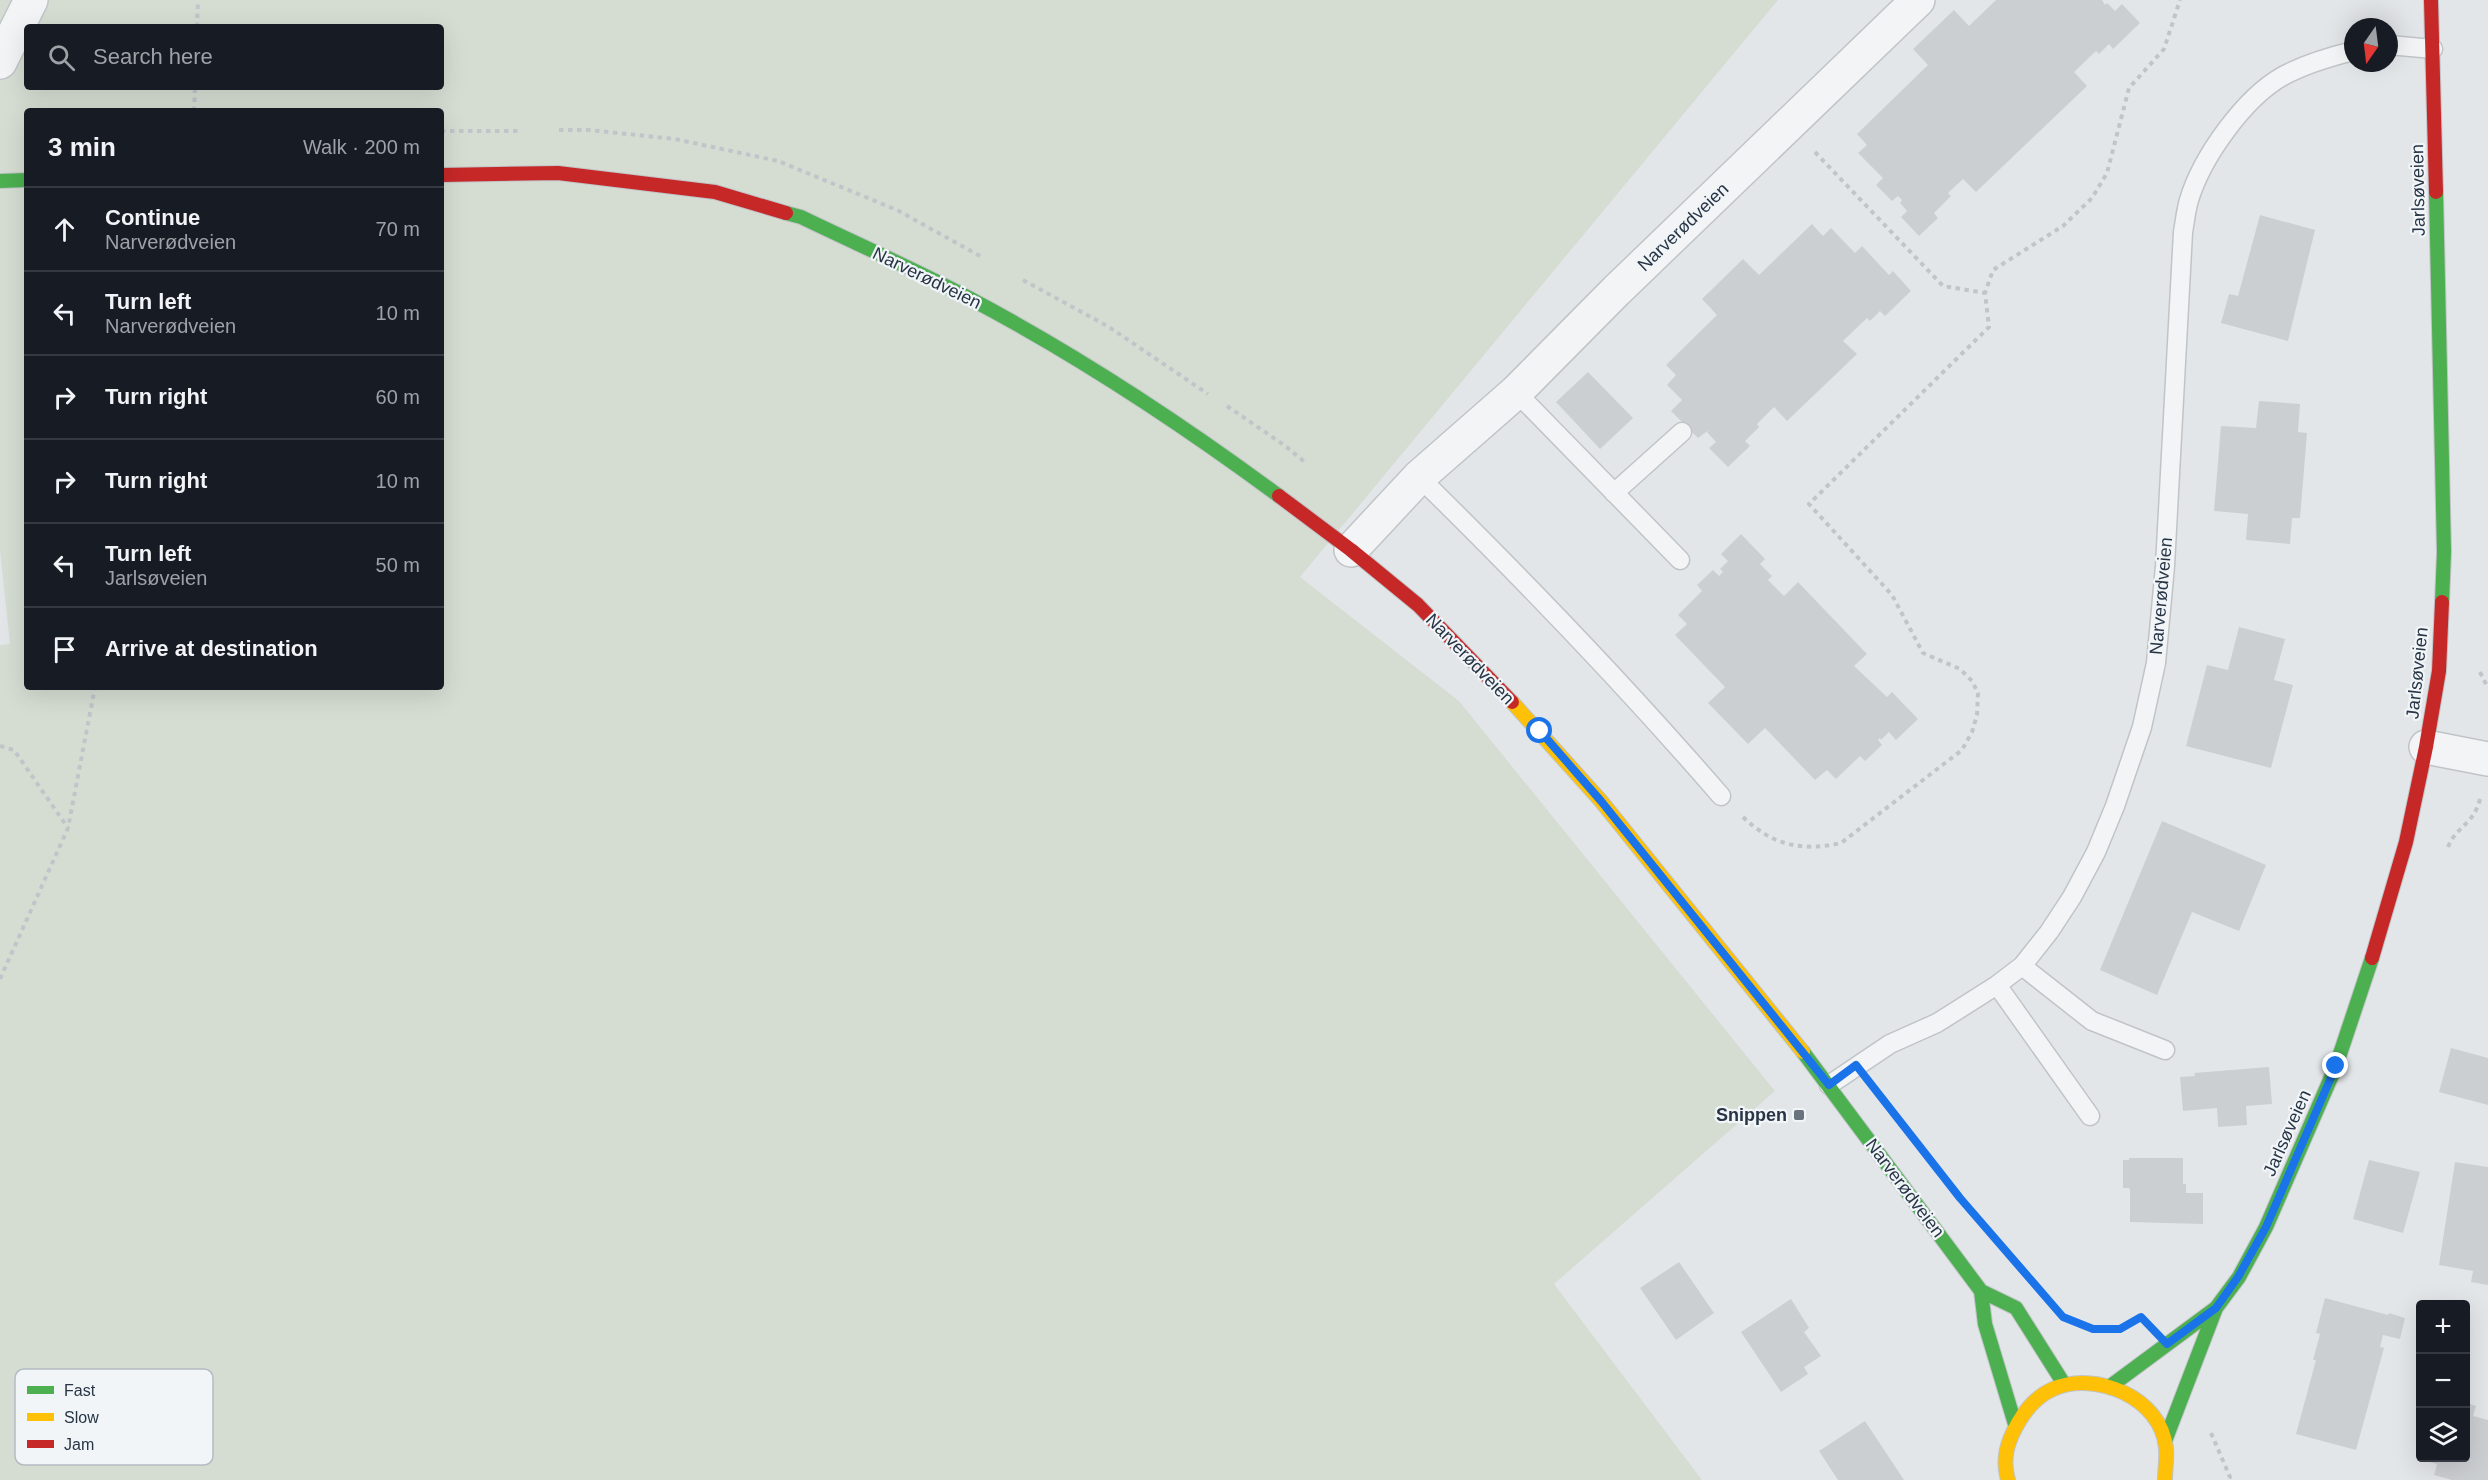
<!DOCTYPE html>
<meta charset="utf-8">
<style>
body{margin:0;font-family:Arial,sans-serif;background:#20242c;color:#f1f3f6}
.controls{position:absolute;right:18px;bottom:18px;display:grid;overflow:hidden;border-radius:6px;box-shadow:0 6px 24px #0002}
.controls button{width:54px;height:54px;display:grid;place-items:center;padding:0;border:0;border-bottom:2px solid #363941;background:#171b24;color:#f1f3f6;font:30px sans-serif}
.compass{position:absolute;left:2344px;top:18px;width:54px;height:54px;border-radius:50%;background:#171b24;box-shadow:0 6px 24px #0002;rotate:194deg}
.stop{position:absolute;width:18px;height:18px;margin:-14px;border:4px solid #1a73e8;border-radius:50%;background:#fff}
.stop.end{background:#1a73e8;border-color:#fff;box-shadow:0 2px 6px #0008}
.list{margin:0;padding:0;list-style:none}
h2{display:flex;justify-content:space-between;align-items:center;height:78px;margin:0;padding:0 24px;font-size:26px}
h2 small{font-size:20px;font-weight:400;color:#9ea1a6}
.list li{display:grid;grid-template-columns:39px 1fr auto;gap:18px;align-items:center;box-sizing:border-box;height:84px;padding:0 24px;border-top:2px solid #363941}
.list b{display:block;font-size:22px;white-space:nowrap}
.list p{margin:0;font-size:20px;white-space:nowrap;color:#9ea1a6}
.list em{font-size:20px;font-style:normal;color:#9ea1a6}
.icon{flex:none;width:33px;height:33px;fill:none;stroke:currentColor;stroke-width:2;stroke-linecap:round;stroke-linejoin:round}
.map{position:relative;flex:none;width:2488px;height:1480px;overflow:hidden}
.search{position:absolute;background:#171b24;box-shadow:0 6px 24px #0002;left:24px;top:24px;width:420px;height:66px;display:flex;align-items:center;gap:15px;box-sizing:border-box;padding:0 21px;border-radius:6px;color:#9ea1a6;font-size:22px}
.panel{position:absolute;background:#171b24;box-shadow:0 6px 24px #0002;left:24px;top:108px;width:420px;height:582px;border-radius:6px}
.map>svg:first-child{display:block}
.green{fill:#d5ddd3;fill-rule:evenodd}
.building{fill:#cccfd2}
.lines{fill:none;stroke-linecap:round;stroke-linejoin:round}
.lane-casing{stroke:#c1c4c7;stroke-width:21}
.street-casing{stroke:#c1c4c7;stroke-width:36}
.fast-casing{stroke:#c1c4c7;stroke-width:16}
.slow-casing{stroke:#c1c4c7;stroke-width:16}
.jam-casing{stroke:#c1c4c7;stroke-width:16}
.path{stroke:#c1c5c9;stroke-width:4;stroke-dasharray:4.5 4.5;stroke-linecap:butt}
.lane{stroke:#f3f4f6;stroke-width:18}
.street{stroke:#f3f4f6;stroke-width:33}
.fast{stroke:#4caf50;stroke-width:14}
.slow{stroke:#ffc107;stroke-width:14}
.jam{stroke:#c62828;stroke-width:14}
.route{stroke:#1a73e8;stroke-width:8}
.poi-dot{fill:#69737e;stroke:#f1f5f8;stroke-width:2}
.labels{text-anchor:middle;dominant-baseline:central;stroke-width:4.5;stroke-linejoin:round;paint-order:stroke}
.street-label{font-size:18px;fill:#273545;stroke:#f1f5f8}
.poi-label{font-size:18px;font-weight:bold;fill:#273545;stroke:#f1f5f8;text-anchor:end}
.key{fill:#f1f5f8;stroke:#b4bbc2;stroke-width:1.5}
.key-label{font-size:16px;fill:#273545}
</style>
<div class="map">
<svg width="2488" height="1480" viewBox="0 0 2488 1480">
<rect width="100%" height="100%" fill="#e3e6e9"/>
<path class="green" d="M0,0H1778L1300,577L1459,701L1775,1091L1554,1284L1702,1480H0V645L10,644L0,551ZM27,27H441V87H27ZM27,111H441V687H27Z"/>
<path class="building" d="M1996,0H2102L2105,5L2107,3L2115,11L2122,4L2140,23L2113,49L2109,44L2099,54L2096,51L2074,72L2087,86L1976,192L1963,179L1948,193L1951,196L1934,213L1938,218L1919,236L1901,217L1907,211L1900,203L1902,200L1898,196L1892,201L1876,185L1883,178L1858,153L1867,145L1857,134L1928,65L1913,49L1954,10L1969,26Z
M2260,215L2315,230L2288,341L2221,323L2229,294L2238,296Z
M1812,224L1823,236L1831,228L1855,253L1862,246L1889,275L1893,271L1911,291L1885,316L1880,311L1870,321L1867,318L1843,341L1857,354L1787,421L1774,407L1757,424L1759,427L1745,441L1750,446L1728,467L1709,448L1716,442L1707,432L1710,429L1698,438L1671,411L1682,400L1667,385L1676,375L1666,365L1717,315L1702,299L1743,259L1759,275Z
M1588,372L1633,418L1600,449L1556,402Z
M2259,401L2300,404L2298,432L2307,433L2300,518H2292L2290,544L2246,540L2248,514L2214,511L2221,426L2256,428Z
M1741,534L1765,559L1760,564L1772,576L1768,580L1784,596L1798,582L1867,654L1854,666L1887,697L1892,692L1918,719L1896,740L1889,732L1881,740L1880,738L1878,740L1882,745L1865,761L1860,756L1836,779L1827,770L1815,780L1765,728L1748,744L1708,703L1725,687L1675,635L1687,624L1678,615L1702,591L1697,585L1713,570L1719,576L1723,572L1720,569L1728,561L1721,554Z
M2239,627L2285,639L2274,680L2293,685L2271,768L2186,746L2207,665L2228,670Z
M2162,821L2266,865L2239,931L2192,912L2157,995L2100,970Z
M2451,1048L2488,1058V1105L2439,1092Z
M2269,1067L2272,1104L2246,1106L2247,1125L2218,1127L2217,1108L2183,1111L2180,1077L2195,1076L2194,1073Z
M2129,1158H2183V1184H2186V1193H2203V1224L2130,1222V1190L2129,1188H2123V1160H2129Z
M2369,1160L2420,1172L2403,1233L2353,1219Z
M2455,1162L2488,1167V1285L2471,1282L2473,1271L2439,1265Z
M1679,1262L1714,1313L1676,1340L1640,1288Z
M2325,1298L2388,1315L2389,1313L2405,1318L2400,1339L2383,1335L2380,1347L2384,1348L2356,1450L2296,1434L2316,1360H2313L2320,1334L2316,1333Z
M1791,1299L1809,1328L1804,1332L1821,1356L1804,1367L1808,1374L1781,1392L1741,1332Z
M2466,1403L2476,1406L2473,1416L2488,1420V1480H2452L2434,1475L2437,1464L2422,1460V1458H2466Z
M1865,1421L1904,1480H1838L1819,1451Z"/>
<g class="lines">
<defs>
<path id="lane" d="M2389,45L2433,49
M1516,392L1680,560
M1419,477C1524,580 1625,685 1721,796
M1614,493L1682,432
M2022,966L2092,1021L2165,1050
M1997,985L2090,1116
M1829,1085L1890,1044L1937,1023L1997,985L2022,966L2049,932L2072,897L2096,852L2115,806L2142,727L2156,663L2165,566L2183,232C2185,221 2186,210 2189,200C2202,157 2244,98 2283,76C2305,64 2329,57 2353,51"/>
<path id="street" d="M0,62L31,0
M1351,550L1419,477L1516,392L1616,291L1918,0
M2426,747L2488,759"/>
<path id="fast" d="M0,181L27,180
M2436,192L2444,552L2442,602
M786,213L801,217C857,244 914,269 969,298C1075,354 1183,425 1279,496
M1803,1052L1981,1291L2016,1308L2064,1384
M1981,1291L1985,1324L2015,1424
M2112,1385L2216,1308
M2165,1441L2216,1308L2239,1277L2266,1227L2336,1066L2372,958"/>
<path id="slow" d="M1512,702L1601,801L1803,1052
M2008,1480C2002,1459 2007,1442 2018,1423C2026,1409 2037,1396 2053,1389C2095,1370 2162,1398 2166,1448C2167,1458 2165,1470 2165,1480"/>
<path id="jam" d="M2431,0L2436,192
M441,175L558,173L715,192L786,213
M1279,496L1351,550L1418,605L1512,702
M2372,958L2406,842L2426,747L2439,671L2442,602"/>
</defs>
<use href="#lane" class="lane-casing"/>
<use href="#street" class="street-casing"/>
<use href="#fast" class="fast-casing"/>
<use href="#slow" class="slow-casing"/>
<use href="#jam" class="jam-casing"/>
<path class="path" d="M197,27L198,0
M194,111L195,87
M559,130H589L675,139L778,161L897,210L980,256
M441,131H521
M1815,152L1943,286L1985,293
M1023,280L1109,327L1208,394
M1227,406L1284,445L1306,463
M2480,672L2488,688
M0,746L14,750L68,828
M1743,817C1772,845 1802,852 1841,843L1962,750L1972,732L1977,715L1978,693L1972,681L1960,669L1923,653L1892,595L1809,504L1989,327L1985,293L1993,270L2063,226L2092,198L2107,173L2129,88L2164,49L2180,0
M2448,847C2457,825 2473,826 2480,799
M0,979L68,828L95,687
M1999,1243L2013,1260
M2072,1321L2093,1329H2120
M2211,1433L2230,1477L2228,1480"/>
<use href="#lane" class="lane"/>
<use href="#street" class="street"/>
<use href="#fast" class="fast"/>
<use href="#slow" class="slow"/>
<use href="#jam" class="jam"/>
</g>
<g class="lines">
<path class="route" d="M1540,731L1601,801L1829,1085L1856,1065L1960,1198L2063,1317L2093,1329H2120L2141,1317L2167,1344L2216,1308L2238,1277L2266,1227L2336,1066"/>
</g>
<rect class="poi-dot" x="1793" y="1109" width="12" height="12" rx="3"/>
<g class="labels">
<g class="street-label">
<text transform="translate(2418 190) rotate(-91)">Jarlsøveien</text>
<text transform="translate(1683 227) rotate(-44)">Narverødveien</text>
<text transform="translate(927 278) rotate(26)">Narverødveien</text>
<text transform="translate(2161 596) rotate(-85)">Narverødveien</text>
<text transform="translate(1470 659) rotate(46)">Narverødveien</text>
<text transform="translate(2417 673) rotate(-84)">Jarlsøveien</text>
<text transform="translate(2287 1133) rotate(-66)">Jarlsøveien</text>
<text transform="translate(1905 1188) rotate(53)">Narverødveien</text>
</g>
<g class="poi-label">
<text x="1787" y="1115">Snippen</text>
</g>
</g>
<rect x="15" y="1369" width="198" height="96" rx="9" class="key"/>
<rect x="27" y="1386" width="27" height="8" fill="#4caf50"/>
<rect x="27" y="1413" width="27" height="8" fill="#ffc107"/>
<rect x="27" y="1440" width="27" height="8" fill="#c62828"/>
<g class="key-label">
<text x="64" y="1396">Fast</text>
<text x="64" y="1423">Slow</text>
<text x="64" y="1450">Jam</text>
</g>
</svg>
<div class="controls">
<button>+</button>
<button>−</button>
<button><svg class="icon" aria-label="layers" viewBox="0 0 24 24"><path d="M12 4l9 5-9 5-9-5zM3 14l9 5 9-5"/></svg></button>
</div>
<svg class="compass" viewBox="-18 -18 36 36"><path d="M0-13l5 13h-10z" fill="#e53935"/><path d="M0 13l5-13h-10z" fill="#9ea1a6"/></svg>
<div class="stop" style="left:1540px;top:731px"></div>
<div class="stop end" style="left:2336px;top:1066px"></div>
<div class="search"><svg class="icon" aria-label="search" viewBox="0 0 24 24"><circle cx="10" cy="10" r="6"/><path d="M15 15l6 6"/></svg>Search here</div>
<section class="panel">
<h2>3 min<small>Walk · 200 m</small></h2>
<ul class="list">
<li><svg class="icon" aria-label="ahead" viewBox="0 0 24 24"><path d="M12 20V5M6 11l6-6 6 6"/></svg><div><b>Continue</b><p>Narverødveien</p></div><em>70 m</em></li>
<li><svg class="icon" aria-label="left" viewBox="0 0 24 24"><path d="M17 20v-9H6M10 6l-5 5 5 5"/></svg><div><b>Turn left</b><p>Narverødveien</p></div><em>10 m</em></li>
<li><svg class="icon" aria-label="right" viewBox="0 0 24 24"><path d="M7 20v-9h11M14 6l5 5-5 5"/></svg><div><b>Turn right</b></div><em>60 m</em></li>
<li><svg class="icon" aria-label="right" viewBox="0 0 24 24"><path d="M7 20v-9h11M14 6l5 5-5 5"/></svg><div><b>Turn right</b></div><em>10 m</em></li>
<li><svg class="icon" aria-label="left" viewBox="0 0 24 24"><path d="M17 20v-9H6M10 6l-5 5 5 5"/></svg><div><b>Turn left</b><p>Jarlsøveien</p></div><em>50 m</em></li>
<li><svg class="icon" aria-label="arrive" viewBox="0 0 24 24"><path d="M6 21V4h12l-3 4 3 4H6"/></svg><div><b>Arrive at destination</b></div></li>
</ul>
</section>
</div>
